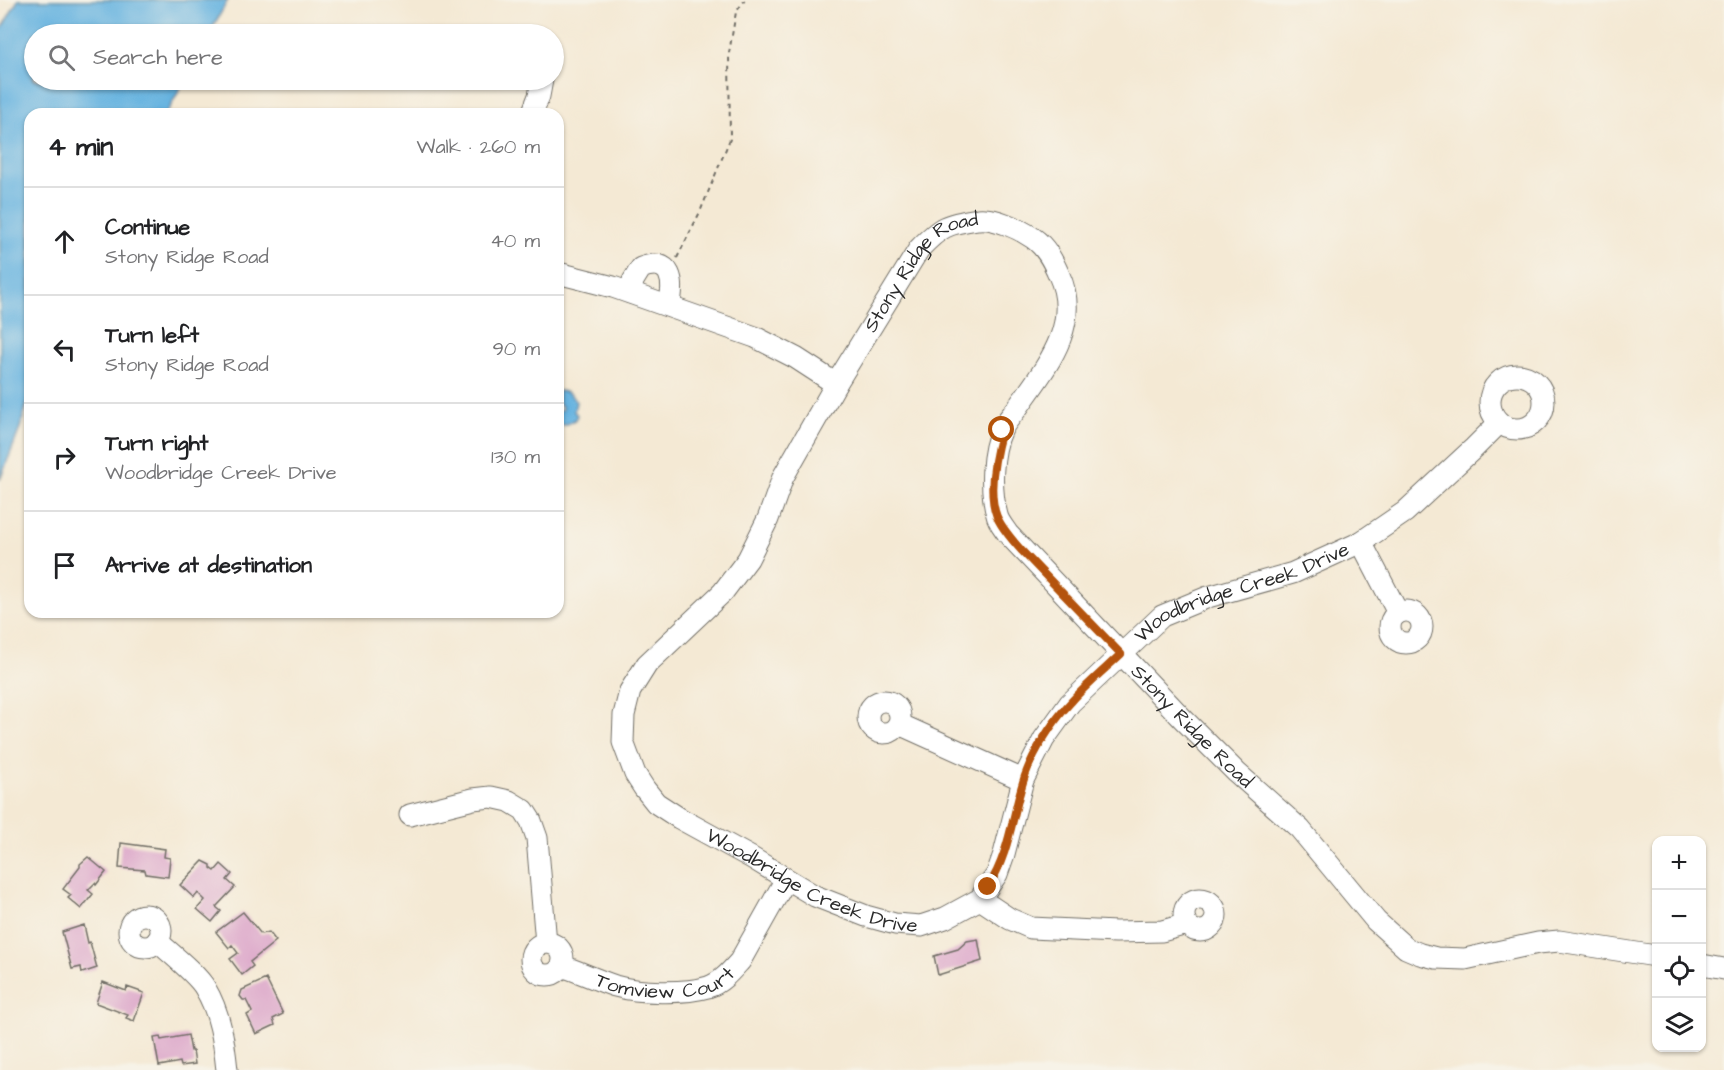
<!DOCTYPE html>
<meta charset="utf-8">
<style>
body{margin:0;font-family:"Architects Daughter",sans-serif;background:#f6f6f6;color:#202124}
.controls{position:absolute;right:18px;bottom:18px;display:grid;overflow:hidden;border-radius:12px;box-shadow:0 2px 4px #0004}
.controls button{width:54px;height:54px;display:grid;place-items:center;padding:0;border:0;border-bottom:2px solid #e0e0e0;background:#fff;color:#202124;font:30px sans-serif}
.stop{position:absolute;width:18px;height:18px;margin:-14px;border:4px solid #b45309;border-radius:50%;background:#fff}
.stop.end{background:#b45309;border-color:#fff;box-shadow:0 2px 6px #0008}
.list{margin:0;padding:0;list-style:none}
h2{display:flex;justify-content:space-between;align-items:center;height:78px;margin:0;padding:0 24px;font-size:26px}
h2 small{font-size:20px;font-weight:400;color:#757577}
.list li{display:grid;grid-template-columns:39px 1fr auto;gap:18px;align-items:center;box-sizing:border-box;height:108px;padding:0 24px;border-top:2px solid #e0e0e0}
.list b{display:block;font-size:22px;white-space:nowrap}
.list p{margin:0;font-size:20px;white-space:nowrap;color:#757577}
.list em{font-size:20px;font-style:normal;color:#757577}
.icon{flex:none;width:33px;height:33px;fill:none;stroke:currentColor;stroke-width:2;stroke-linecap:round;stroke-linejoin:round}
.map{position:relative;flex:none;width:1724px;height:1070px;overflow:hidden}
.search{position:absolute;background:#fff;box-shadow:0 2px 4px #0004;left:24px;top:24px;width:540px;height:66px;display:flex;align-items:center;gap:15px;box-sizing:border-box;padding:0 21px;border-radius:33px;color:#757577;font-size:22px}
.panel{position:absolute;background:#fff;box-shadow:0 2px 4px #0004;left:24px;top:108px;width:540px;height:510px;border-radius:18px}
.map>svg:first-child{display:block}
.water{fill:#66b3e0;stroke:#486f86;stroke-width:1.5}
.building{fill:#dda8ca}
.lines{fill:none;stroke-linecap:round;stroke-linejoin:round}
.minor-casing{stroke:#716e66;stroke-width:23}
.path{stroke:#716e66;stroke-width:2;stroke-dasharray:4.5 4.5;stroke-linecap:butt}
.minor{stroke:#fff;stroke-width:21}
.route{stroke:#b45309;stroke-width:8}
.labels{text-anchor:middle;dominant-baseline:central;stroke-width:4.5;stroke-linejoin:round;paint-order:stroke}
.street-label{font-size:20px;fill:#2b2b2b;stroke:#f7f3e8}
</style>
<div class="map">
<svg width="1724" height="1070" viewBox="0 0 1724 1070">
<rect width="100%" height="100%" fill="#f7f3e8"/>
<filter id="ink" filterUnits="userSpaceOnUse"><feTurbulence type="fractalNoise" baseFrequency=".0167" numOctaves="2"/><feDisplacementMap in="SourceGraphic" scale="12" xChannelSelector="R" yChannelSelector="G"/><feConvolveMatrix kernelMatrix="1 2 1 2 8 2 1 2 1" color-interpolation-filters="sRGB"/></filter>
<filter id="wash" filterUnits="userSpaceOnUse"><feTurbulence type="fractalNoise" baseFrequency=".008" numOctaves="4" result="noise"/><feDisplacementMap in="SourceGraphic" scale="24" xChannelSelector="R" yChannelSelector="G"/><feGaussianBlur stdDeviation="1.35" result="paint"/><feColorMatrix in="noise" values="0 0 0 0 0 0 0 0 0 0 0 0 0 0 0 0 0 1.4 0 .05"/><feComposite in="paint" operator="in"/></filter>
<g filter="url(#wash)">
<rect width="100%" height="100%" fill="#f4e9d4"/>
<path class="water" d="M18,0H228L209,34H34V80H185L166,114H30V394L19,431L0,480V31Z
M558,391C568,391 571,394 576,402L574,411L577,415L575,420L565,425L558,424V411L562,410V407L558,402Z"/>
<g id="blocks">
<path class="building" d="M121,843L165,849L164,857L170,858L168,877L146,874L145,870L119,868Z
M88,857L106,872L96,885L95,883L88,890L93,894L81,909L68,898L71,895L63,889L80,867V864Z
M203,861L211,865V868L215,871L221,864L232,874L227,880L235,887L216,907L221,911L212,922L197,909L205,900L198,893L194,898L180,885Z
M243,912L261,934L269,932L276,941L250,962L253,966L242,975L230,959L238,953L232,945L229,948L216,932Z
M84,925L88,943L90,942L97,968L82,973L81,967L72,969L62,932Z
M978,939L982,961L938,975L934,956L958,949L967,941Z
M266,979L283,1014L273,1019L275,1025L256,1034L247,1015L252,1012L246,1000H243L240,996L242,990Z
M103,982L126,991L127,987L144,993L134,1021L126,1018L128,1015L96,1003Z
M188,1035L191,1051H193L195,1064L181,1066L180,1062L159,1066L154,1038L160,1037L161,1040Z"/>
</g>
</g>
<g filter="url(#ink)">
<use href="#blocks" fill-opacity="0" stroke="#716e66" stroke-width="1.5"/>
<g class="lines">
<defs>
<g id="minor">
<path d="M532,114L539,96L542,80"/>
<path id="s1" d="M558,273L613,287L755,337L796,358L836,384L919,249C941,226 946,224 978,219C994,217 1020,229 1033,238C1046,247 1053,261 1059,275C1082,325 1046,367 1018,407C1013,414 1006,421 1002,429C991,452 990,490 997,515C998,521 1004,528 1008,534L1183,719L1236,772L1300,829L1376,921L1406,948L1420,954L1436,958L1465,959L1538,943L1559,941L1656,956"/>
<path d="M631,293L633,281L641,268C672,256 675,282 669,306"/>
<circle cx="1517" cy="402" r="27"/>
<path id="s2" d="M836,384L783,477L768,519L748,559L723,592L647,664L630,691L624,715L623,742L635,774L644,788L656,803L679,818L752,858L815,896L866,916L895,924L921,926L945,918L980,899L997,874L1004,854L1023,780L1044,739L1070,703L1162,616L1208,597L1293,573L1361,542L1405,512L1474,448L1499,423"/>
<path d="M1361,542L1398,613"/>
<circle cx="1406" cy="627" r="16"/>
<circle cx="884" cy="717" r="16"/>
<path d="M899,724L1023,780"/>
<path d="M410,815L473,799L491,797L509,801L524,810L531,821L537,838L546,943"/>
<circle cx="1200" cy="915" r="16"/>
<path d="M980,899L1010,919L1031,928L1116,932L1162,931L1187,924"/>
<circle cx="145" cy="931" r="16"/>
<path d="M157,941C169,952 198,975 205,988C220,1013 224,1041 227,1070"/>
<circle cx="547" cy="959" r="16"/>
<path d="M1702,965L1724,969"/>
<path id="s3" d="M562,966C580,972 597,980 615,986C639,993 684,994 708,987C721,983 731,971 740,961L786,879"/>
</g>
</defs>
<use href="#minor" class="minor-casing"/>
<path class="path" d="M677,258L700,212L730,139L729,53L736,12L745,0"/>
<use href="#minor" class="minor"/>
</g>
</g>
<g class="lines" filter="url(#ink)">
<path class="route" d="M988,887C1009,855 1012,817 1023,782C1031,755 1052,722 1071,702C1086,685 1104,670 1121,654L1022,551C1013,541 1003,530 997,517C987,492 995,455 1002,430"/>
</g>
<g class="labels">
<g class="street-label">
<text stroke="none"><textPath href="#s1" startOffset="446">Stony Ridge Road</textPath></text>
<text stroke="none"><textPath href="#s2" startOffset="1284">Woodbridge Creek Drive</textPath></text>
<text stroke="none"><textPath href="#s1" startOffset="1182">Stony Ridge Road</textPath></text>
<text stroke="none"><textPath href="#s2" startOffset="672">Woodbridge Creek Drive</textPath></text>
<text stroke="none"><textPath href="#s3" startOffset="108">Tomview Court</textPath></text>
</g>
</g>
</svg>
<div class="controls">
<button>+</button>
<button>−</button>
<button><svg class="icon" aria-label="locate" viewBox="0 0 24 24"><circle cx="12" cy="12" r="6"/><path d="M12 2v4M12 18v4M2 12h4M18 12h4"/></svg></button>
<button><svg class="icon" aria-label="layers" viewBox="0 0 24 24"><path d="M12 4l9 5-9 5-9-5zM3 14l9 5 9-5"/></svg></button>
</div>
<div class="stop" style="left:1002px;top:430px"></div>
<div class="stop end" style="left:988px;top:887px"></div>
<div class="search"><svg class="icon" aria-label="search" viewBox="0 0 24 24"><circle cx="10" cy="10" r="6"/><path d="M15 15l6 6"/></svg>Search here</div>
<section class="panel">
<h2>4 min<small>Walk · 260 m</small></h2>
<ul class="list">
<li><svg class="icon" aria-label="ahead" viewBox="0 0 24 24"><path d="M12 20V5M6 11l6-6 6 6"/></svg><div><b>Continue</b><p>Stony Ridge Road</p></div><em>40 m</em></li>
<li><svg class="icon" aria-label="left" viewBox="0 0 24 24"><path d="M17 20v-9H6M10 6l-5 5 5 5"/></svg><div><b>Turn left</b><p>Stony Ridge Road</p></div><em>90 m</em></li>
<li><svg class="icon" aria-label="right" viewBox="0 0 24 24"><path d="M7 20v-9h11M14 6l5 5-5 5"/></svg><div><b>Turn right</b><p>Woodbridge Creek Drive</p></div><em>130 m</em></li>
<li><svg class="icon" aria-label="arrive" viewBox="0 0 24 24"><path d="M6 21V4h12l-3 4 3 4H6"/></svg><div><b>Arrive at destination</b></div></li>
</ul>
</section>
</div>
